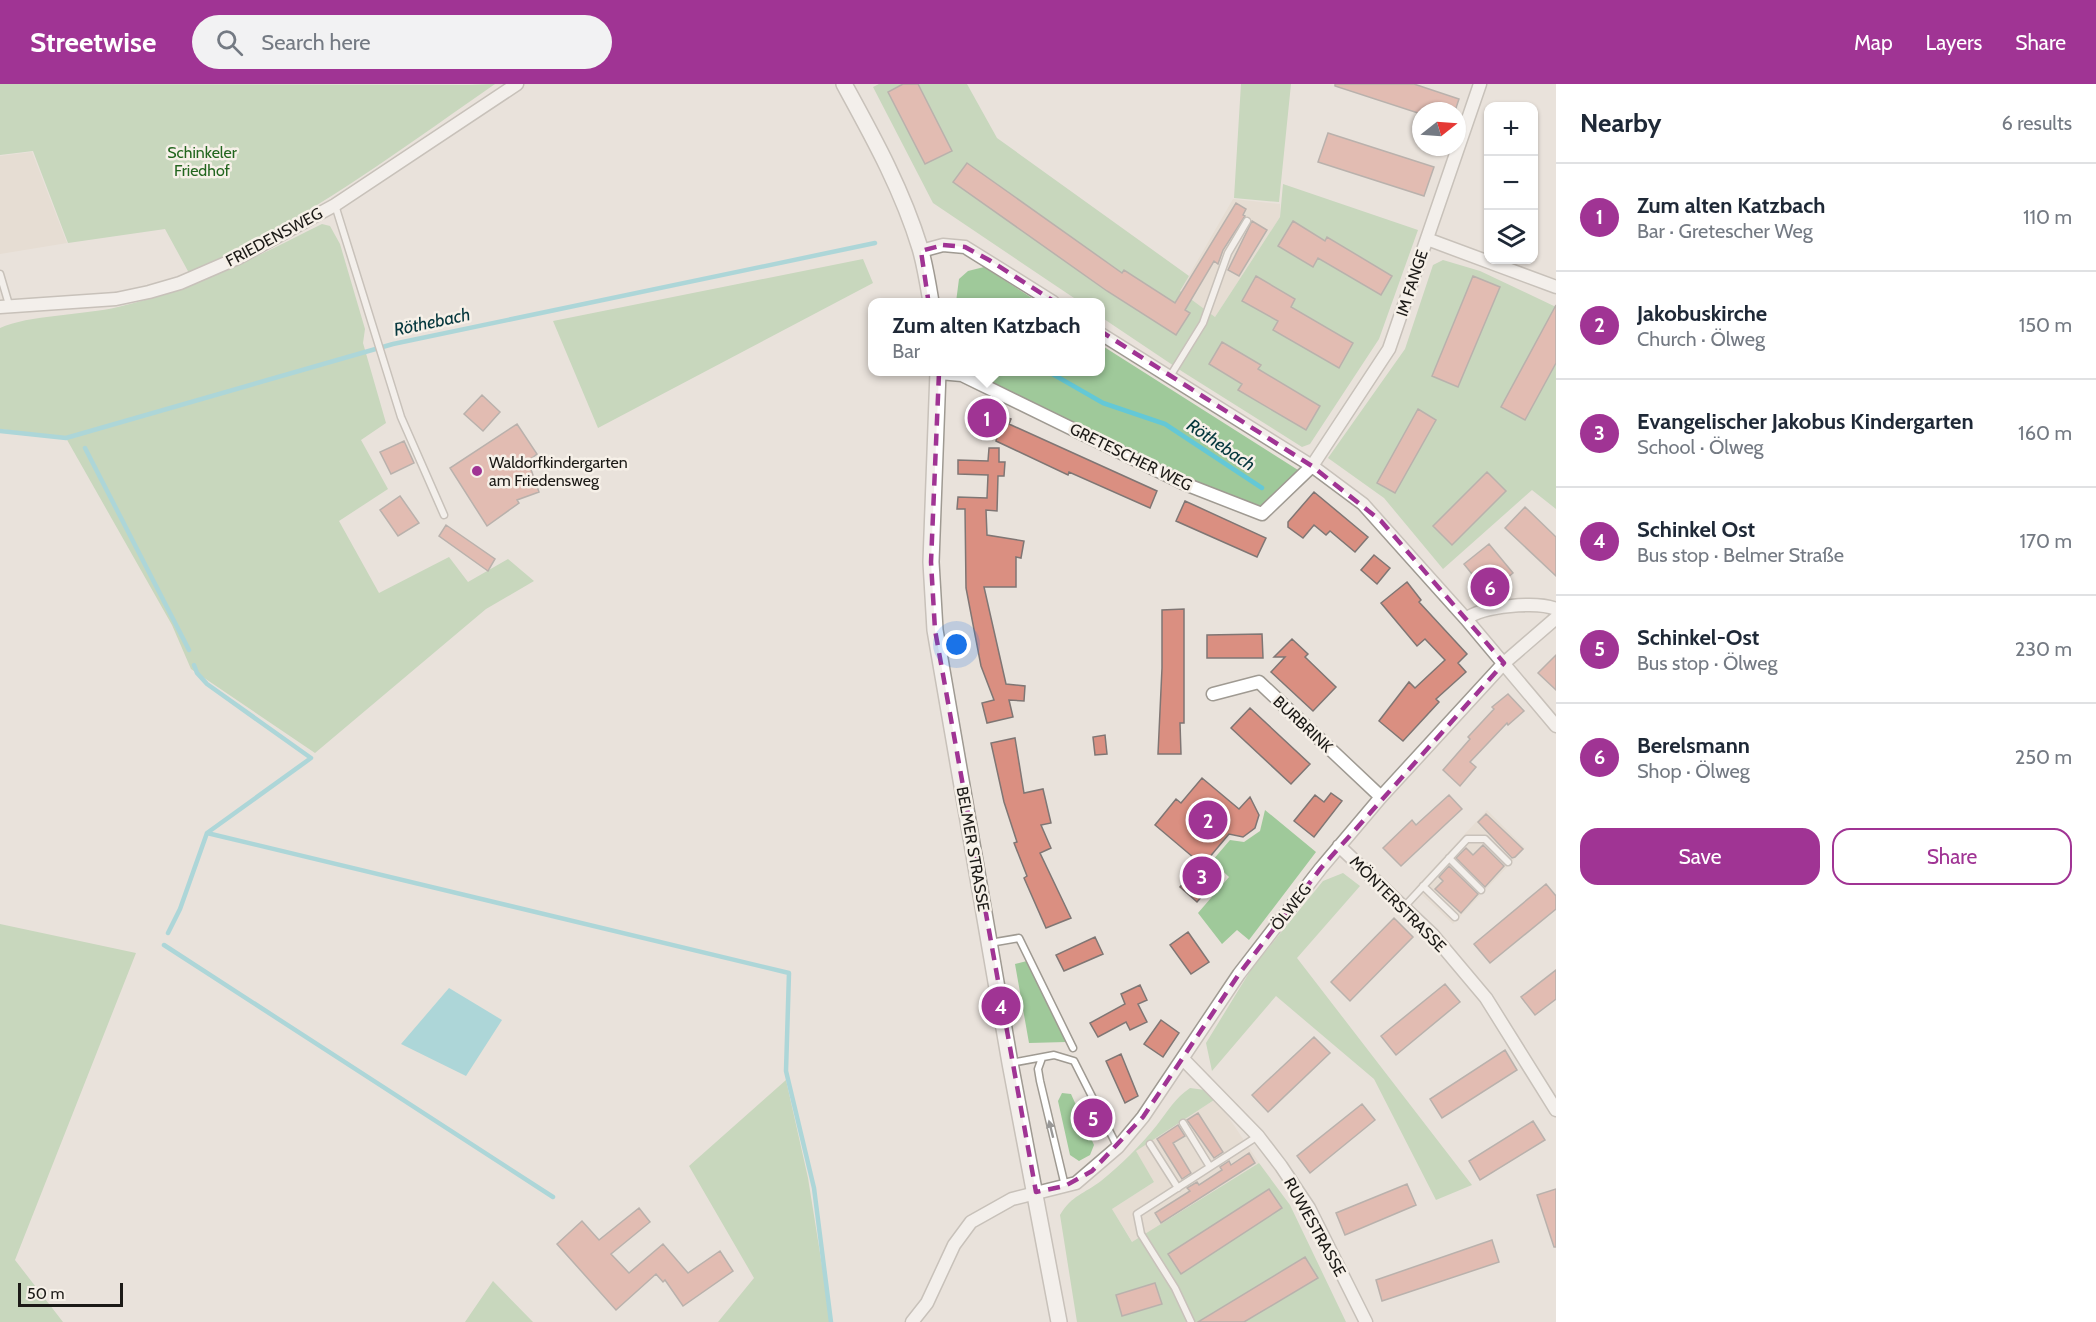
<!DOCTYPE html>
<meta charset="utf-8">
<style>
body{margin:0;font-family:Cabin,sans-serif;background:#f2f2f3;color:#1f2937}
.controls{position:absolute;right:18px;top:18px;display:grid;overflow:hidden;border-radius:12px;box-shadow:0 2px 4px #0004}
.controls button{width:54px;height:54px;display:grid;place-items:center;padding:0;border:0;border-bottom:2px solid #e0e1e3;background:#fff;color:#1f2937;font:30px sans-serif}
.compass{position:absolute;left:1412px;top:18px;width:54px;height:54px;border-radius:50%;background:#fff;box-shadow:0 2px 4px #0004;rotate:73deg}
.scale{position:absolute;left:18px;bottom:15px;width:105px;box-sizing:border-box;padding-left:6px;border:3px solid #1c1a17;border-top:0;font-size:16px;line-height:21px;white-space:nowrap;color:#1c1a17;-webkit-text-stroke:4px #f6f0e8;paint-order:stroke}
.you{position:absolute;left:957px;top:561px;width:21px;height:21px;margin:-15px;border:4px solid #fff;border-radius:50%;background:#1a73e8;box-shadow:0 0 0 9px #1a73e833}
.badge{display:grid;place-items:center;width:39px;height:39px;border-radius:50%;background:#a03494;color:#fff;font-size:20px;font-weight:700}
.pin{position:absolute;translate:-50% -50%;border:3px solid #fff;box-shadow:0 2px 6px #0006}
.popup{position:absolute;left:868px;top:214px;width:237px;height:78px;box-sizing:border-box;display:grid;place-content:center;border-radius:12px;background:#fff;filter:drop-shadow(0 2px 4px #0005);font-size:20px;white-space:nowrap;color:#747a83}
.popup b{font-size:22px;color:#1f2937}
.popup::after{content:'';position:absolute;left:50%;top:100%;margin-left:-12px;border:12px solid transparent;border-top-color:#fff}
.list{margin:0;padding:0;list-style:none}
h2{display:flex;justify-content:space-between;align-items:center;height:78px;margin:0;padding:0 24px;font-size:26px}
h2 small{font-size:20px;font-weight:400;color:#747a83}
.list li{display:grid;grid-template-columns:39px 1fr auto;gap:18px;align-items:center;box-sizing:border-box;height:108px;padding:0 24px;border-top:2px solid #e0e1e3}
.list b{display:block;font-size:22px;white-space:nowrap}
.list p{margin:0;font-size:20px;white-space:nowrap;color:#747a83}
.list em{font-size:20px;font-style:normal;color:#747a83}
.actions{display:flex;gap:12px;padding:18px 24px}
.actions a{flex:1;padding:14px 0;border:2px solid #a03494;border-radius:18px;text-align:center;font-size:21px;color:#a03494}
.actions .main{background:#a03494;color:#fff}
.icon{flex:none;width:33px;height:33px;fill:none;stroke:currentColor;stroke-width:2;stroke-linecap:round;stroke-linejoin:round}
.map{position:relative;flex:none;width:1556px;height:1238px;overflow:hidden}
header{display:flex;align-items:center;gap:36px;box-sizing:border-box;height:84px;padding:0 30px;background:#a03494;color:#fff}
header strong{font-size:28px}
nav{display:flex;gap:33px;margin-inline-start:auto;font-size:21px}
.search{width:420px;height:54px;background:#f2f2f3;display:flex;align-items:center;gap:15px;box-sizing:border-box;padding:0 21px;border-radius:33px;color:#747a83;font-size:22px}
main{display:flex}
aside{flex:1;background:#fff}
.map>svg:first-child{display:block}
.built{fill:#e2d7c9}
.green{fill:#9fc99a}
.water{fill:#64c8d6}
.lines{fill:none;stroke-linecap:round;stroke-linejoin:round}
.stream{stroke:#64c8d6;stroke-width:4.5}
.building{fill:#da8f81;stroke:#7f7674;stroke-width:1.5}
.service-casing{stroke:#9f9a92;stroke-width:9}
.minor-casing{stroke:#9f9a92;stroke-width:15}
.tertiary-casing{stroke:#9f9a92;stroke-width:18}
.service{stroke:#fff;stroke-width:6}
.minor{stroke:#fff;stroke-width:12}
.tertiary{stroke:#fff;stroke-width:15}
.oneway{fill:#999897}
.marked{fill:none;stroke:#a03494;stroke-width:4.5;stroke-dasharray:12 8;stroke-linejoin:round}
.poi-dot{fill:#a03494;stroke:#f6f0e8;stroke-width:2}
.labels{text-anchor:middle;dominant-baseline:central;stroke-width:5;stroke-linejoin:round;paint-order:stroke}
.park-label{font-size:16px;fill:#23661f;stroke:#f6f0e8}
.street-label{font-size:16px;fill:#1c1a17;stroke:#f6f0e8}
.poi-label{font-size:16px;fill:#1c1a17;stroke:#f6f0e8;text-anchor:start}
.water-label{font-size:18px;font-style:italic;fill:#05373d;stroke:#f6f0e8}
</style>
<header>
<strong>Streetwise</strong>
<div class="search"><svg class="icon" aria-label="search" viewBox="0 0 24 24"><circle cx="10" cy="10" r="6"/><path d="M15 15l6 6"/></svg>Search here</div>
<nav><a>Map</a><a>Layers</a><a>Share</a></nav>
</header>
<main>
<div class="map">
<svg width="1556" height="1238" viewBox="0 0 1556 1238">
<rect width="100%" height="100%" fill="#e9e2db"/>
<path class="built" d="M32,68L67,159L0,170V72Z
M1233,115L1280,120V133L1215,233L1180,207Z
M1487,726L1525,764L1453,840L1415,804Z
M1214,1016L1223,1025L1259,1079L1133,1159L1112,1125L1154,1098L1135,1067Z"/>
<path class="green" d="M0,0L469,1L495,0C397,68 299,142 189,189L165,145L68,159L33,67L0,71Z
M879,0H967L997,54L1189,192L1180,207L1215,233L1280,133L1283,100L1418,146L1379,255L1310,360L1302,363L1183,288L1101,233V218H1080L933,119L873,3Z
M1241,0H1291L1279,118L1234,114Z
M322,140L330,142L340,160L365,245L363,259L386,339L361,356L388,405L339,437L379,509L449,473L468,498L508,475L534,497L486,525L315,669L191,585L172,541L66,354L0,345V244C28,231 85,231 118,223C190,207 256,173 322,140Z
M863,175L873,199L598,344L553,237Z
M1443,176L1480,187L1556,223V425L1532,406L1443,485L1384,414L1328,374L1405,265L1433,181Z
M984,183L1038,218H956L959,195L968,187Z
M1101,261L1298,386L1260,423L1186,393L969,288H1101Z
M1265,726L1316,768L1249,856L1237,846L1222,860L1198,829L1229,793L1212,777L1230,756L1244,758L1260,747Z
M1343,789L1360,802L1297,874L1472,1101L1436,1116L1374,995L1276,912L1212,987L1206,959L1252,884L1323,797Z
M0,840L136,869L15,1176L63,1238H0Z
M1027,877L1066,958L1029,959L1015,880Z
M786,996L808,1094L831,1238H718L754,1194L689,1082Z
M1190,1004L1205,1006L1214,1016L1136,1067L1154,1098L1112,1125L1132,1158L1259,1079L1290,1121L1346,1238H1077L1060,1131C1072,1111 1084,1110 1101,1097C1121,1081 1141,1061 1157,1041C1168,1027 1175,1014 1190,1004Z
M1062,1009L1071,1010L1094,1061L1090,1071L1079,1077L1070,1071L1058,1017Z
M493,1197L533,1238H465Z"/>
<path class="water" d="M449,904L502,936L466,992L401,960Z"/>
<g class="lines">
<path class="stream" d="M983,218H984
M1049,288L1103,319L1165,340L1262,404
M0,347L66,354L393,260L875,159
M85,364L189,566
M194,581L197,589L207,600L311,674L207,749L789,889L786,987L814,1104L831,1238
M168,849L180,825L207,749
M164,861L553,1113"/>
</g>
<path class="building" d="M903,0H918L952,67L925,80L888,8Z
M1335,0H1414L1459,15L1455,27H1421V30L1335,2Z
M1328,49L1434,83L1424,112L1318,78Z
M967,79L1122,189L1124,186L1175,219L1236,119L1246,125L1243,131L1245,132L1223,166L1218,180L1214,177L1185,226L1190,229L1176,251L1107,207L953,98Z
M1252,137L1267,146L1239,192L1228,186Z
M1293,137L1325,157L1327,153L1392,192L1381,211L1318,174L1313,183L1278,162Z
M1256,192L1295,215L1291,223L1353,259L1339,284L1273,246L1278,237L1242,217Z
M1473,192L1500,203L1458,303L1432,292Z
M1556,221V279L1525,336L1501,323Z
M1222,258L1261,281L1258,285L1320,322L1306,346L1238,306L1242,300L1209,280Z
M482,311L500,328L483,347L464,330Z
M975,323L1011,335L1009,340L1157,407L1150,424L1069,388L1068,391L996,357L997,353L969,343Z
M1418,325L1436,336L1395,409L1377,399Z
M517,340L537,370L528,377L539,408L517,416L519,419L487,442L450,384Z
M404,357L414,379L391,390L380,368Z
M989,364H999V378H1005L1004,392H998L997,427L986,426L987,451L1024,457L1021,474L1016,473V503H984L1006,600L1025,602L1024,617L1009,616L1013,633L987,639L982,619L994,616L981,582L966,504L965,425H957L958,413L987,414L988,391L958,390V376L988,377Z
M1487,388L1506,407L1452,461L1433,442Z
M1314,408L1368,453L1355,468L1330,447L1326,451L1314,441L1303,454L1288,443V438Z
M400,412L419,439L398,452L380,426Z
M1185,417L1266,454L1257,473L1176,437Z
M1525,423L1556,453V492L1505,444Z
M446,441L495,475L488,487L439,452Z
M1489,460L1513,489L1488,510L1464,480Z
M1374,471L1390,484L1377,500L1361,486Z
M1407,498L1421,516L1419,518L1467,570L1458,579L1466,588L1436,615L1439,618L1403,657L1379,637L1409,598L1415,604L1445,576L1425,555L1417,562L1381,519Z
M1184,525V639H1180L1181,670H1158L1162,584V526Z
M1262,550L1263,574H1207V551Z
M1292,555L1308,570L1305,573L1336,603L1313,627L1271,588L1285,573H1274Z
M1556,571V606L1538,589Z
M1508,610L1524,627L1508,641L1507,639L1470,678L1476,683L1460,702L1443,686L1470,655L1468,653L1494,625L1492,623Z
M1250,624L1310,680L1291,700L1231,644Z
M1105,651L1107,670L1095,671L1093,653Z
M1015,654L1024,709L1043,705L1051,739L1041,741L1051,764L1040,769L1071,834L1046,844L1024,794L1027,792L1014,759L1017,758L1004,718L991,659Z
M1202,694L1239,725L1250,713L1259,731L1255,744L1243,753L1229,750L1203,781L1218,794L1197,818L1180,803L1200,779L1155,741L1176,715L1181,719Z
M1331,709L1342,717L1314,753L1294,737L1315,711L1324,718Z
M1449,711L1462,725L1401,782L1383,764L1412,736L1416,741Z
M1486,730L1523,765L1515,773L1512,774L1478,738Z
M1483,761L1504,782L1485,803L1456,774L1466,764L1473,771Z
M1449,782L1478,810L1461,829L1435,805L1443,797L1439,793Z
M1546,800L1556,812V825L1490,879L1474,860Z
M1394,834L1413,853L1350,917L1331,898Z
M1188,848L1209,878L1191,890L1170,861Z
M1095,853L1103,870L1064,887L1056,871Z
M1556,886V915L1535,931L1521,913Z
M1445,900L1460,918L1396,971L1381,952Z
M1140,901L1147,916L1138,920L1147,938L1130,946L1126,938L1098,953L1090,939L1125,920L1121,910Z
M1161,936L1179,949L1163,973L1144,960Z
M1314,953L1330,969L1268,1028L1252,1011Z
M1505,966L1517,986L1442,1034L1430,1015Z
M1121,970L1138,1012L1125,1019L1106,977Z
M1362,1020L1375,1036L1310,1089L1297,1072Z
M1198,1029L1223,1068L1214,1074L1187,1036Z
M1533,1037L1545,1056L1480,1096L1469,1077Z
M1178,1041L1185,1052L1173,1059L1191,1089L1182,1095L1157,1055Z
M1249,1069L1255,1079L1161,1139L1155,1129L1190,1107L1187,1104L1197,1098L1199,1101L1222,1086L1220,1083L1229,1077L1231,1081Z
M1407,1100L1416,1121L1345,1151L1336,1129Z
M1269,1105L1282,1124L1181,1190L1168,1170Z
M1556,1105V1163H1554L1537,1111Z
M639,1124L650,1138L611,1170L629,1189L663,1160L688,1189L720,1167L733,1187L683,1222L665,1196L663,1198L656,1190L616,1226L557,1160L582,1137L599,1156Z
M1492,1156L1499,1178L1382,1217L1376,1196Z
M1305,1173L1318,1194L1244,1238H1198Z
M1155,1199L1162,1220L1122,1232L1116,1211Z"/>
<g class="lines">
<defs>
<path id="service" d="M335,121L401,333L444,431
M0,190L10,224
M1169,294L1203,239L1228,169L1247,137
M1449,774L1481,806
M1423,802L1455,833
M1404,823L1467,755H1485L1508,778
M990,859L1019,854L1073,964
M1042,974L1038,985L1040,997L1065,1102
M1011,979L1054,971L1074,977L1117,1062
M1183,1039L1210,1083
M1150,1060L1178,1104
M1191,1238L1175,1204L1141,1150L1137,1130L1258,1052"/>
<path id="minor" d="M1427,155L1556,203
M921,167L943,161L965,163L1053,218
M0,223L116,215L149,208L180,199L240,173L335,121L517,0
M1101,250L1312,382L1363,420L1466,535L1556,642
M939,289L962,291L1185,400L1262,430L1312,382L1389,265L1480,0
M1466,535C1482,522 1537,517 1556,525
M1213,610L1259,598L1381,713
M1339,762L1433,851L1486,914L1556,1026
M1183,975L1258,1052L1281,1082L1309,1124L1366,1238
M912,1238L927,1219L954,1161L971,1138L1012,1115L1076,1099L1118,1063L1143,1033L1239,890L1321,784L1381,713L1504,579L1556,534"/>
<path id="tertiary" d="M844,0C873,53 902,105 920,164C925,181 928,200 931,218
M938,288L931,478L935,546L1010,979L1059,1238"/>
</defs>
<use href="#service" class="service-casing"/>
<use href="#minor" class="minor-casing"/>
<use href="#tertiary" class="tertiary-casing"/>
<use href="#service" class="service"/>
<use href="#minor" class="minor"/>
<use href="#tertiary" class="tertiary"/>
</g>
<defs><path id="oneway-solid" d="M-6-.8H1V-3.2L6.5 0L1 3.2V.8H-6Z" transform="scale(1.5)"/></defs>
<use class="oneway" href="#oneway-solid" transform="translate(1051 1045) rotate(-104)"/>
<path d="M0 0H1556V1238H0ZM943,161L965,163L989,176L1312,382L1381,437L1504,579L1321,784L1239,890L1143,1033L1092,1087L1065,1102L1036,1108L935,546L931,478L939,289L921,167Z" fill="#e9e2db" fill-opacity=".55" fill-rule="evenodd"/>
<path class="marked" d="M943,161L965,163L989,176L1312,382L1381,437L1504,579L1321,784L1239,890L1143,1033L1092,1087L1065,1102L1036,1108L935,546L931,478L939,289L921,167Z"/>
<circle class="poi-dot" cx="477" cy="387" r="6"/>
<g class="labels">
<g class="park-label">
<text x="202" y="68">Schinkeler<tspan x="202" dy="18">Friedhof</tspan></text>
</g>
<g class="street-label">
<text transform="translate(274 153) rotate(-28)">FRIEDENSWEG</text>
<text transform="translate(1412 199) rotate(-72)">IM FANGE</text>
<text transform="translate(1131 373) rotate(26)">GRETESCHER WEG</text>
<text transform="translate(1303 640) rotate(43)">BURBRINK</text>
<text transform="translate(973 765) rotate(80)">BELMER STRASSE</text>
<text transform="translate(1398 820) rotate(45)">MÖNTERSTRASSE</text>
<text transform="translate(1291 823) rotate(-52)">ÖLWEG</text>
<text transform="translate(1315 1143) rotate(61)">RUWESTRASSE</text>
</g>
<g class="poi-label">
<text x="489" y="378">Waldorfkindergarten<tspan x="489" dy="18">am Friedensweg</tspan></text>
</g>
<g class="water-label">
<text transform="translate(432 238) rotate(-12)">Röthebach</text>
<text transform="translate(1221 361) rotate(34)">Röthebach</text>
</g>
</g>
</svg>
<div class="controls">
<button>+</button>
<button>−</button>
<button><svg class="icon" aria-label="layers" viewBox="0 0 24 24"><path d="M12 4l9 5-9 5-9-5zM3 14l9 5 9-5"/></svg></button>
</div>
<svg class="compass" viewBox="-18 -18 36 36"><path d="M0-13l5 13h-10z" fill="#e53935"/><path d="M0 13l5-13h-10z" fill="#747a83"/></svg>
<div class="scale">50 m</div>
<div class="you"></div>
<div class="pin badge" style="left:987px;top:334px">1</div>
<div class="popup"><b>Zum alten Katzbach</b>Bar</div>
<div class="pin badge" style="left:1208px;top:736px">2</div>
<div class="pin badge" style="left:1202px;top:792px">3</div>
<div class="pin badge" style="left:1001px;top:922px">4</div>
<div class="pin badge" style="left:1093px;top:1034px">5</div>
<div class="pin badge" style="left:1490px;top:503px">6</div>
</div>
<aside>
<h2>Nearby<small>6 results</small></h2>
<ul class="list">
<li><span class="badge">1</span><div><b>Zum alten Katzbach</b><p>Bar · Gretescher Weg</p></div><em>110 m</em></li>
<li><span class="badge">2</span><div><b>Jakobuskirche</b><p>Church · Ölweg</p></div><em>150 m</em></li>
<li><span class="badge">3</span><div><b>Evangelischer Jakobus Kindergarten</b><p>School · Ölweg</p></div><em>160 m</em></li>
<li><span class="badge">4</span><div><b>Schinkel Ost</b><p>Bus stop · Belmer Straße</p></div><em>170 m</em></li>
<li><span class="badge">5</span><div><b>Schinkel-Ost</b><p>Bus stop · Ölweg</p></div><em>230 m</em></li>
<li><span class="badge">6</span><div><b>Berelsmann</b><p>Shop · Ölweg</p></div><em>250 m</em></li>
</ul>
<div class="actions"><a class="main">Save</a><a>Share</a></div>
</aside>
</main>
